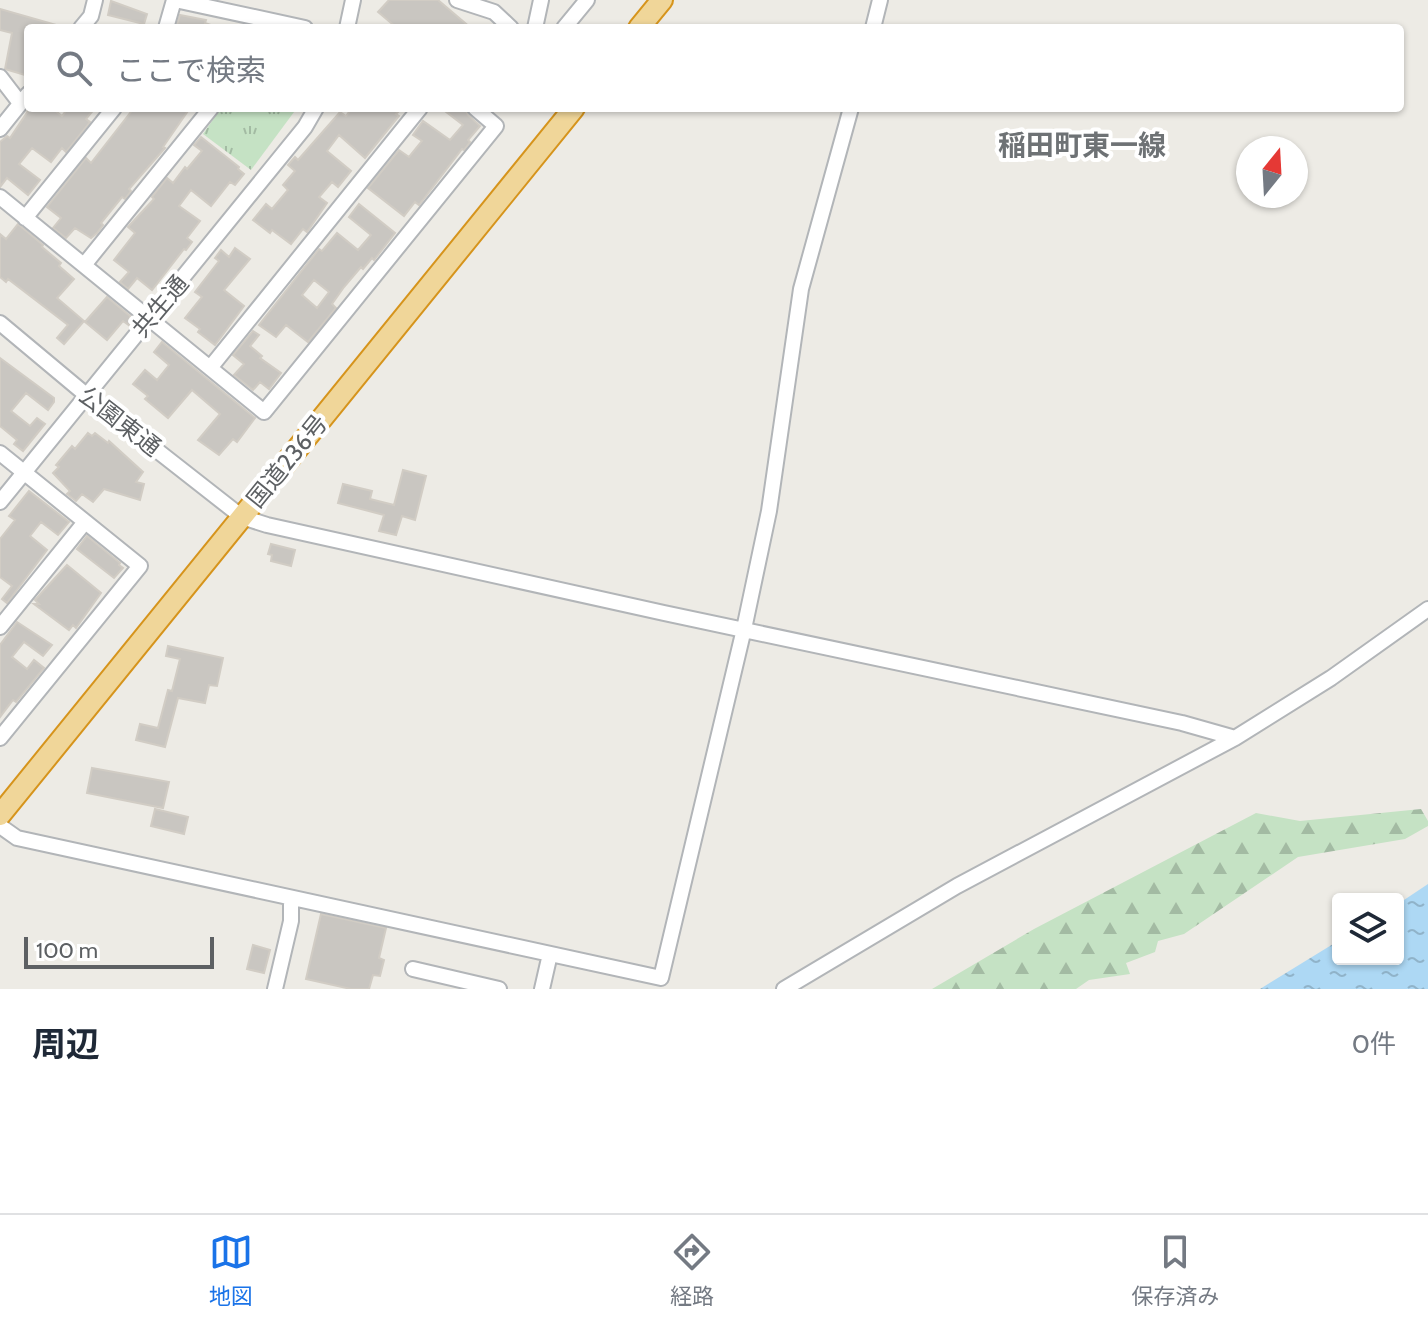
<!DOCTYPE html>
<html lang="ja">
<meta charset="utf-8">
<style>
body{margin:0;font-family:Cabin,"Noto Sans JP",sans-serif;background:#f2f2f3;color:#1f2937}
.controls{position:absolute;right:24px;bottom:24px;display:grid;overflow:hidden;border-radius:8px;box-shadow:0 2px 6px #0004}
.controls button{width:72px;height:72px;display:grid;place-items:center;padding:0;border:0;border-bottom:2px solid #e0e1e3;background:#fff;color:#1f2937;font:40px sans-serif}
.compass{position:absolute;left:1236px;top:136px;width:72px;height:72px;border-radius:50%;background:#fff;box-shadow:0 2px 6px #0004;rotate:18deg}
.scale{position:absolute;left:24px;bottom:20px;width:190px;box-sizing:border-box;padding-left:8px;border:4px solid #5d6063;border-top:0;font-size:22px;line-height:28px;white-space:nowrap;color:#5d6063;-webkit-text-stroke:6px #fff;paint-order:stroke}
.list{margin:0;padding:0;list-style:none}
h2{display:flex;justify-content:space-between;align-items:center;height:104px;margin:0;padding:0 32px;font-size:34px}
h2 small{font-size:26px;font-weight:400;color:#747a83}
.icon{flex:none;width:44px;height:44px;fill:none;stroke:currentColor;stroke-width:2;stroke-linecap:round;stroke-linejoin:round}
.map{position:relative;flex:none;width:1428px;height:989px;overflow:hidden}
.search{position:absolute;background:#fff;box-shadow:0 2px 6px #0004;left:24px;right:24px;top:24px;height:88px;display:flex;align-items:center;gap:20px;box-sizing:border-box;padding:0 28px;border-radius:8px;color:#747a83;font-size:30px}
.sheet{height:224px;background:#fff}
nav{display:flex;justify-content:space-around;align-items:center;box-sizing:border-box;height:112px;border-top:2px solid #e0e1e3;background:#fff;font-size:22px;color:#747a83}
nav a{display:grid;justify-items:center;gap:4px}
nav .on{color:#1a73e8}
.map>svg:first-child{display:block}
.forest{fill:url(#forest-firs)}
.park{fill:url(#park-tufts)}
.water{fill:url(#water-ripples)}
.building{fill:#c9c6c1;stroke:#d1ccc4;stroke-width:2;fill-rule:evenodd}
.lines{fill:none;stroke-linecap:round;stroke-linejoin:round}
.minor-casing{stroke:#b2b5b8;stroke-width:18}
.highway-casing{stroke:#d6941c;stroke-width:24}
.minor{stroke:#fff;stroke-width:14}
.highway{stroke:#f0d699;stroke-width:20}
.labels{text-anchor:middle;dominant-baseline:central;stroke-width:8;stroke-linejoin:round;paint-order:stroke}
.street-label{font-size:24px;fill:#5d6063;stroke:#fff}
.quarter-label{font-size:28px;font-weight:bold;fill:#6e7275;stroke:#fff}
</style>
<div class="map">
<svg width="1428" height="989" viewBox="0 0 1428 989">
<defs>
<pattern id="forest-firs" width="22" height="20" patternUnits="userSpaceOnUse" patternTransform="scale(2)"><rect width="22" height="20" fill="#c5e2c4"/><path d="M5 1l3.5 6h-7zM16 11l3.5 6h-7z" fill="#a3bba3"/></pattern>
<pattern id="park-tufts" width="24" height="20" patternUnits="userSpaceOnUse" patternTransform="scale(2)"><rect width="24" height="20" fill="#c5e2c4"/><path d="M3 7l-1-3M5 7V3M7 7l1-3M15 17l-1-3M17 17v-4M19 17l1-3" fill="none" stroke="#a3bba3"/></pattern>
<pattern id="water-ripples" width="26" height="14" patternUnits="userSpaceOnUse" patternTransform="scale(2)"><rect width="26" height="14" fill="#add8f4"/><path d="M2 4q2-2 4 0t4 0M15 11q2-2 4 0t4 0" fill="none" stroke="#90b3c9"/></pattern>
</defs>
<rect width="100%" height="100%" fill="#edebe5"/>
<path class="forest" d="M1421,809L1428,821V826L1405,839L1298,857L1184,934L1158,941L1155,952L1126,963L1130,974L1089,980L1076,989H932L1034,929L1256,813L1300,821Z"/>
<path class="park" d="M221,108H297L251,170L203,134Z"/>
<path class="water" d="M1428,884V989H1260L1338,941V959H1398V904Z"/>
<path class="building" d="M389,0H438L471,28H397L378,12Z
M111,1L147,14L144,24L108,15Z
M0,9L56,25L55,28H28V76L5,69L12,33L0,30Z
M180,15L206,20L205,23L214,26L213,28H176Z
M30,108H52L62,116L68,108H95L86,119L90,122L66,152L62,148L51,162L32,148L19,164L40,180L28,195L7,178L0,187V142L7,136L10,138Z
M134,108H190L163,147L165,148L129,189L131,191L125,199L122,197L101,223L103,225L97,233L91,238L75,228L66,238L53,228L61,218L47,207L86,158L91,163Z
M352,108H402L396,114L399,116L365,158L339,135L327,151L351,171L338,187L332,182L319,197L327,203L307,232L303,229L291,244L272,230L270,233L253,220L266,204L272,209L288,190L283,185L295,171L288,165L295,157L298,160L340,112L346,116Z
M441,108H465L468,115L480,126L468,140L470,142L464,150L462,149L419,205L415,202L404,216L368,188L399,150L409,157L422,141L413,135L423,121L450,140L463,125Z
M201,137L239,167L238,169L244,174L235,185L230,182L211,206L191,190L179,206L200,221L187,238L192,242L186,250L184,249L152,290L137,278L128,289L120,282L129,272L114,260L135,233L128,227L154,199L152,197L167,178L173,183L185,167L187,169L202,151L194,145Z
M359,204L395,233L374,260L372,258L363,269L361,267L344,287L332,304L336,308L308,342L286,325L276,337L259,325L319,249L322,251L337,233L358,250L371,235L349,217ZM314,280L329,292L317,308L302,295Z
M18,224L43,245L42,247L61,263L59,266L74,279L57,298L84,321L64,344L57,338L68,325L8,279L6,282L0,277V234L6,239Z
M235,248L250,259L224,290L244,306L215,345L198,332L200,329L185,318L202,297L195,292L219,261L215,258L221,250L229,257Z
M107,297L130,316V326L123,321L107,340L85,322Z
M253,331L259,335L250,346L262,356L260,358L281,373L269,389L260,382L253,390L234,375L244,364L233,355Z
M162,342L255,418L237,442L233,439L219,455L198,440L220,414L192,390L168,418L145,399L148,396L133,384L145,370L157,380L169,365L154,352Z
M0,358L54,398V402L48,410L26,393L11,411L30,426L37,418L45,424L23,451L14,444L17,440L0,426Z
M88,433L92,436L95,433L108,443L109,441L143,472L136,482L144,484L140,500L104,489L93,502L82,494L76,501L67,494L70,491L53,473L59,467L56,465L72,446L75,449Z
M403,470L426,476L415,520L402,516L396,535L379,531L384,515L338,503L343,484L372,491L370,499L394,505Z
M29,491L69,522L58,535L41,522L30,536L47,550L7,603L2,599L12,586L0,577V539L15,520L9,516Z
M87,536L120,563L119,565L123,568L114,578L77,549Z
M271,544L295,550L291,566L271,561L272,555L268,554Z
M67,565L101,593L76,628L73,625L69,630L34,604H39L35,600Z
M17,622L52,645L43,656L24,642L12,657L27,669L34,660L44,668L16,702L13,700L0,717V645Z
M168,646L223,658L217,686L209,685L205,703L178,698L165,747L136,740L140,724L158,728L168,690L172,691L180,659L166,656Z
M92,768L169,782L163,808L87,793Z
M155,809L188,817L184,834L151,826Z
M321,914L386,928L379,958L384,960L380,976L373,975L369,989H351L306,979Z
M253,945L270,950L264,973L247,969Z"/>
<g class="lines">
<defs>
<path id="minor" d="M175,0L305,28
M457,0L494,12L511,28
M81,28L91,16L95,0
M166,28L174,0
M347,28L353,0
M535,28L541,0
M564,28L587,0
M873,28L880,0
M0,77L20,103
M0,129L28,94
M0,197L264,412L496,126L475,108
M25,218L114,108
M84,265L211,108
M0,323L85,394L242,517L267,525L664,613L1182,723L1235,738
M210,368L420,108
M0,453L140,566L0,738
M0,502L305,127L316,108
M0,627L85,522
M0,826L17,838L661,978L744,629L769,511L801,289L851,108
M413,969L499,989
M275,989L291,921V898
M542,989L550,954
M784,989L957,886L1235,738L1331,678L1428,609"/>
<path id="highway" d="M639,28L662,0
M0,815L574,108"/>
</defs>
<use href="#minor" class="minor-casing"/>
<use href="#highway" class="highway-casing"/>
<use href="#minor" class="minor"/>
<use href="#highway" class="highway"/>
</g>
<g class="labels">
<g class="street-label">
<text transform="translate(160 306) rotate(-50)">共生通</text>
<text transform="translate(120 421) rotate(38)">公園東通</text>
<text transform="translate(287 461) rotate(-51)">国道236号</text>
</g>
<g class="quarter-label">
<text x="1082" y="145">稲田町東一線</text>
</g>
</g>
</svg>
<div class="controls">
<button><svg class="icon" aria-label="layers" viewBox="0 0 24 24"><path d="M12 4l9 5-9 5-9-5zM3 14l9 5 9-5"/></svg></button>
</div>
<svg class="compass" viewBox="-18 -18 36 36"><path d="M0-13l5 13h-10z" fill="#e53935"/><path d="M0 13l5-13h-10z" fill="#747a83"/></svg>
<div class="scale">100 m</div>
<div class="search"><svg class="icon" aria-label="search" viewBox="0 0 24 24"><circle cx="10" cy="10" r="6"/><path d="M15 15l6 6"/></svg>ここで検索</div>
</div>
<section class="sheet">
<h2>周辺<small>0件</small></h2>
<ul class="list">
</ul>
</section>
<nav>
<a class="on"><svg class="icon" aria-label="map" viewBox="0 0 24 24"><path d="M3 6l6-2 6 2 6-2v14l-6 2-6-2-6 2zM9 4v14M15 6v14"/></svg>地図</a>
<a><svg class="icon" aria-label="directions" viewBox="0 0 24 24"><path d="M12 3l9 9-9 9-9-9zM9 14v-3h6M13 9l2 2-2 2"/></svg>経路</a>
<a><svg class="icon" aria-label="saved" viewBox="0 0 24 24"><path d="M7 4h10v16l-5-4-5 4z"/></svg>保存済み</a>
</nav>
